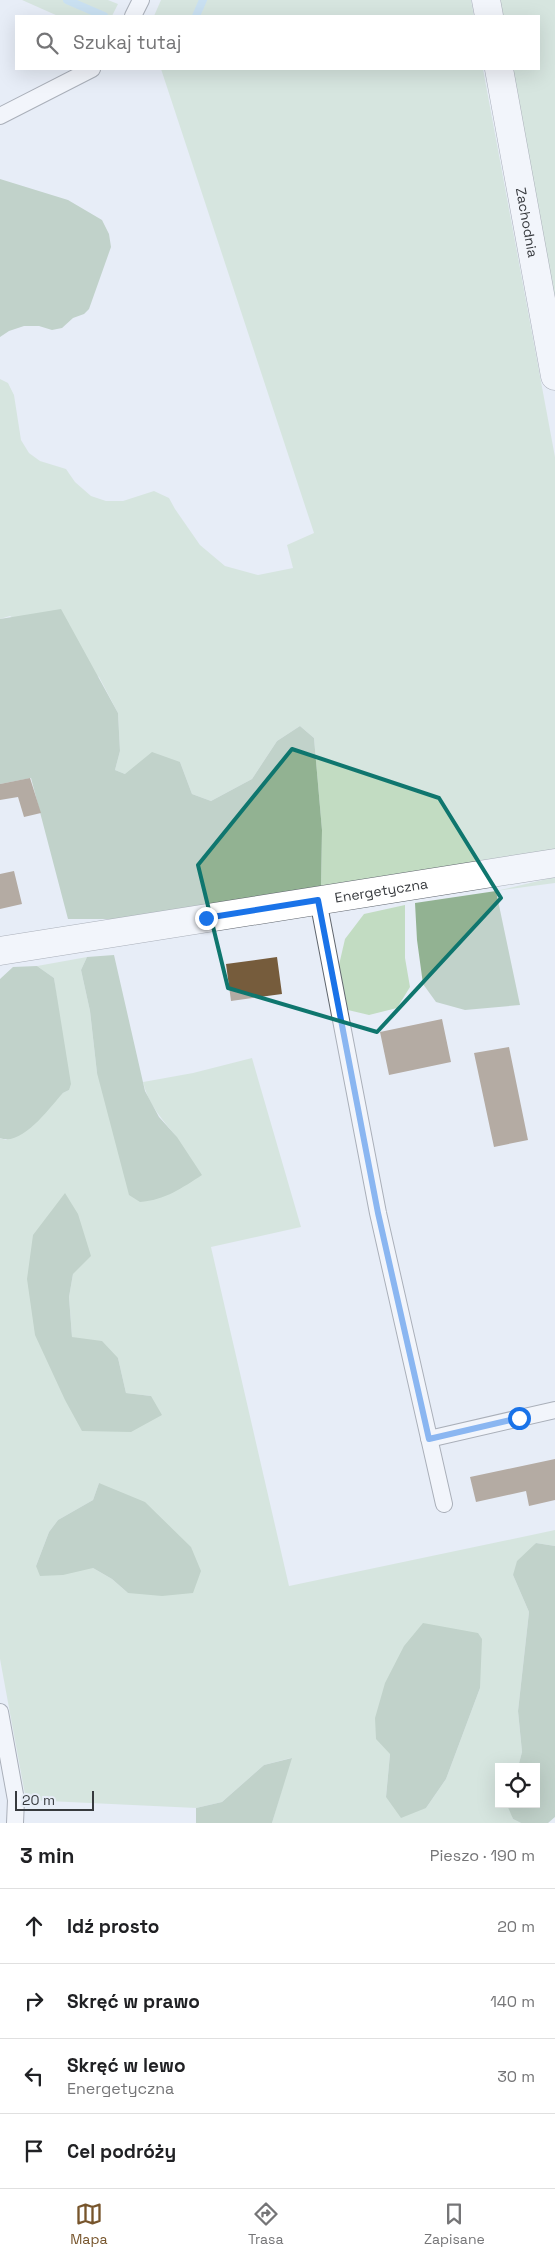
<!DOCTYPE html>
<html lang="pl">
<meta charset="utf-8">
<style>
body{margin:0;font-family:"Space Grotesk",sans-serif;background:#f2f2f2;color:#202124}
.controls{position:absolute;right:15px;bottom:15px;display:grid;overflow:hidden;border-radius:0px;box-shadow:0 5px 20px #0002}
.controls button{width:45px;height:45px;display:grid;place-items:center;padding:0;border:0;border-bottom:1px solid #e0e0e0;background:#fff;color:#202124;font:25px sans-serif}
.scale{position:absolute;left:15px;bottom:12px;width:79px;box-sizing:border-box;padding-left:5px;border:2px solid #373a3e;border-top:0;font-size:14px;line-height:18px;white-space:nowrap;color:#373a3e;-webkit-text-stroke:4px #e7edf7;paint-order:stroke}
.stop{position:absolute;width:15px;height:15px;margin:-11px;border:4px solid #1a73e8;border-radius:50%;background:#fff}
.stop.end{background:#1a73e8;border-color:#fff;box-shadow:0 1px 5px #0008}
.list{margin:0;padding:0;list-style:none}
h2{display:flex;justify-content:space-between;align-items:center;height:65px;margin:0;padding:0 20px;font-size:21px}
h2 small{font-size:16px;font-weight:400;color:#757577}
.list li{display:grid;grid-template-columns:32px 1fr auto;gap:15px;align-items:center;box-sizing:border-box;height:75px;padding:0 20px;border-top:1px solid #e0e0e0}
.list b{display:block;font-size:19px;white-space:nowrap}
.list p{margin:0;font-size:16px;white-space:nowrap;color:#757577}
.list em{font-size:16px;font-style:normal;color:#757577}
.icon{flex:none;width:28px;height:28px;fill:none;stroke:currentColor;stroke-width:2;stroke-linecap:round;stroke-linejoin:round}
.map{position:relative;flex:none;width:555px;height:1823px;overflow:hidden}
.search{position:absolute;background:#fff;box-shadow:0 5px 20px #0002;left:15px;right:15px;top:15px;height:55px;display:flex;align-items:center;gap:12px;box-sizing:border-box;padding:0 18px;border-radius:0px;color:#757577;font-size:19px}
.sheet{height:365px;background:#fff}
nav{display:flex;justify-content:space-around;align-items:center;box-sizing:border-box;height:70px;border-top:1px solid #e0e0e0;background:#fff;font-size:14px;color:#757577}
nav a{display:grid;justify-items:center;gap:2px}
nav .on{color:#77552c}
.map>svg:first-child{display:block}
.green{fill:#c2dcc2;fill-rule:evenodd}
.forest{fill:#92b292}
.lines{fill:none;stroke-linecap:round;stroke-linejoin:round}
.stream{stroke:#a5d1e9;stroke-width:8}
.building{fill:#765c3c}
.service-casing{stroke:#5f656d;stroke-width:18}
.minor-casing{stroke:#5f656d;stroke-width:29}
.service{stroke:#fff;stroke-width:16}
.minor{stroke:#fff;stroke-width:28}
.route{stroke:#1a73e8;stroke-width:6}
.marked{fill:none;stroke:#0f766e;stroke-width:4;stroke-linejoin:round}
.labels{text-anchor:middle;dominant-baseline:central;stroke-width:5;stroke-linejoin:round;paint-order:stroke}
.street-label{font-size:14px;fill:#373a3e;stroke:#e7edf7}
</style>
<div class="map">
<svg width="555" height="1823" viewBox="0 0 555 1823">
<rect width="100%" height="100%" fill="#e7edf7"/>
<path class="green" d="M22,0H108L118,4L112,16H58Z
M161,0H471L474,16H154Z
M499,0H555V306L511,69H539V16H502Z
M161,69H483L555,457V850L321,887L322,830L314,738L300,726L277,741L252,779L211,801L192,794L180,762L125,774L115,770L120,751L118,713L99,677L10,616L0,619V379L8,383L14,395L21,440L29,453L40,461L66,469L75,482L91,496L106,501H123L154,491L169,498L175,509L200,545L225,566L258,575L293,568L287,545L314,533Z
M555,877V883L496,891Z
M405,905V958L410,987L397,1008L369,1015L348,1010L339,965L345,939L364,914Z
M87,957L81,970L90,1011L97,1073L177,1137C163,1121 148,1104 143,1082L193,1073L252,1058L301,1227L211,1247L289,1586L555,1530V1546L536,1543L513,1575L529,1612L518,1711L522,1752L518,1767H499V1804H508L513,1819L521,1823H272L291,1758L264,1765L222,1802L196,1808L26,1800L0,1659V1138L6,1140L63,1093L69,1090L54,978L37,966ZM64,1193L73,1274L69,1297L72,1337L118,1358L126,1393L151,1396L65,1400ZM99,1483L128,1593L112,1579L93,1568L36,1566L49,1532L58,1520L93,1500ZM480,1688L446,1779L426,1808L386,1797L390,1754Z"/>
<path class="forest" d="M0,179L68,200L102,220L109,234L111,247L89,309L84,314L73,318L62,328L52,330L39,326H24L9,331L0,337Z
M61,609L118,713L120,751L115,770L125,774L152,752L180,762L192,794L211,801L252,779L277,741L300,726L314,738L322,830L321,887L124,919H68L31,778L0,784V619Z
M496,891L520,1005L465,1010L436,1002L423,984L417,940L415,903Z
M114,955L145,1091L159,1117L177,1137L202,1175C182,1188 165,1200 140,1202L129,1195L97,1073L90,1011L81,970L87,957Z
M37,966L54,978L71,1084L69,1090L63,1093C50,1107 22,1147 0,1138V979L13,967Z
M65,1193L78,1214L91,1256L73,1274L69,1297L72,1337L102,1341L118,1358L126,1393L151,1396L162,1415L131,1432L82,1431L65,1400L35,1335L27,1279L33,1235Z
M99,1483L145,1502L191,1547L201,1571L193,1593L162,1596L128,1593L112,1579L93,1568L63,1575L40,1576L36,1566L49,1532L58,1520L93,1500Z
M536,1543L555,1546V1817L548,1823H521L513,1819L507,1805L536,1804V1767H518L522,1752L518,1711L529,1612L513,1575L517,1561Z
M423,1623L478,1633L482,1639L480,1688L446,1779L426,1808L401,1818L386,1797L390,1754L376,1739L375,1718L385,1683L404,1646Z
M292,1758L272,1823H196V1808L222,1802L264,1765Z"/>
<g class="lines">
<path class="stream" d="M67,0L104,16
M196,16L203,0"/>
</g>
<path class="building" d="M30,778L41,813L24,817L18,797L0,800V784Z
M14,871L22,904L0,909V874Z
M277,957L282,994L231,1001L226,964Z
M442,1019L451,1062L389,1075L380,1032Z
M509,1047L528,1140L494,1147L474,1053Z
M555,1459V1500L529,1506L526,1491L476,1502L470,1477Z"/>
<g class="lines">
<defs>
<path id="service" d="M133,16L141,0
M0,116L92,69
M318,900L378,1213L444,1504
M429,1439L555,1410
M0,1712L16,1800L15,1823"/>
<g id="minor">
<path d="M486,0L489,16"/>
<path id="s1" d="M499,69L555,376"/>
<path id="s2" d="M0,951L555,863"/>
</g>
</defs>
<use href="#service" class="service-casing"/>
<use href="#minor" class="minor-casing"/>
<use href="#service" class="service"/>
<use href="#minor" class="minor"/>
</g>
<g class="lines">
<path class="route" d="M206,918L318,900L378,1213L429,1439L519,1418"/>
</g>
<path d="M0 0H555V1823H0ZM292,749L439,798L501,898L377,1032L228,988L198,865Z" fill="#e7edf7" fill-opacity=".55" fill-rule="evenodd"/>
<path class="marked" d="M292,749L439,798L501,898L377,1032L228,988L198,865Z"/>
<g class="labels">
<g class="street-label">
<text stroke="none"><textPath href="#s1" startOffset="156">Zachodnia</textPath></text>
<text stroke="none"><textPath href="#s2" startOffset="386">Energetyczna</textPath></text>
</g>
</g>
</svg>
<div class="controls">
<button><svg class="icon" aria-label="locate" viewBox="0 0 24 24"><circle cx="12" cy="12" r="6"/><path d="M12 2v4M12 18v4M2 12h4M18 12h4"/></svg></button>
</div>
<div class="scale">20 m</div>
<div class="stop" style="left:519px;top:1418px"></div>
<div class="stop end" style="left:206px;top:918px"></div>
<div class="search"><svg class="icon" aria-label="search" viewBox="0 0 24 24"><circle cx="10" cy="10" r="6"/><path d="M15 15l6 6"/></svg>Szukaj tutaj</div>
</div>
<section class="sheet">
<h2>3 min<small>Pieszo · 190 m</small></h2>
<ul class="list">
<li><svg class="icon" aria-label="ahead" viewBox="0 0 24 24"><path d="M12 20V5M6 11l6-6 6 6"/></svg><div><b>Idź prosto</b></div><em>20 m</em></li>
<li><svg class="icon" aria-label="right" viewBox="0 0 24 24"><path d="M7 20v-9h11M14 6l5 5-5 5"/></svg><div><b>Skręć w prawo</b></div><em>140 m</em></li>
<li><svg class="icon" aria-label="left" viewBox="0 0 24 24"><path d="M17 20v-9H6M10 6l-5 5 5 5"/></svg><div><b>Skręć w lewo</b><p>Energetyczna</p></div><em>30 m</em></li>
<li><svg class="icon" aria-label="arrive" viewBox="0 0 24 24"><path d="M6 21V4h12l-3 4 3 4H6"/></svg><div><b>Cel podróży</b></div></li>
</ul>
</section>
<nav>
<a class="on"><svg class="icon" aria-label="map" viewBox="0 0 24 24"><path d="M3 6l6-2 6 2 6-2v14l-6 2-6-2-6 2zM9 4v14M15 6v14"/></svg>Mapa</a>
<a><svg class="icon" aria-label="directions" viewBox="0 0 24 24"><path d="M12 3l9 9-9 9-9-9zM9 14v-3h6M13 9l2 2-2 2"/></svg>Trasa</a>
<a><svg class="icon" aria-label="saved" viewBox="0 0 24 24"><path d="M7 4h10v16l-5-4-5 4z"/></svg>Zapisane</a>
</nav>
